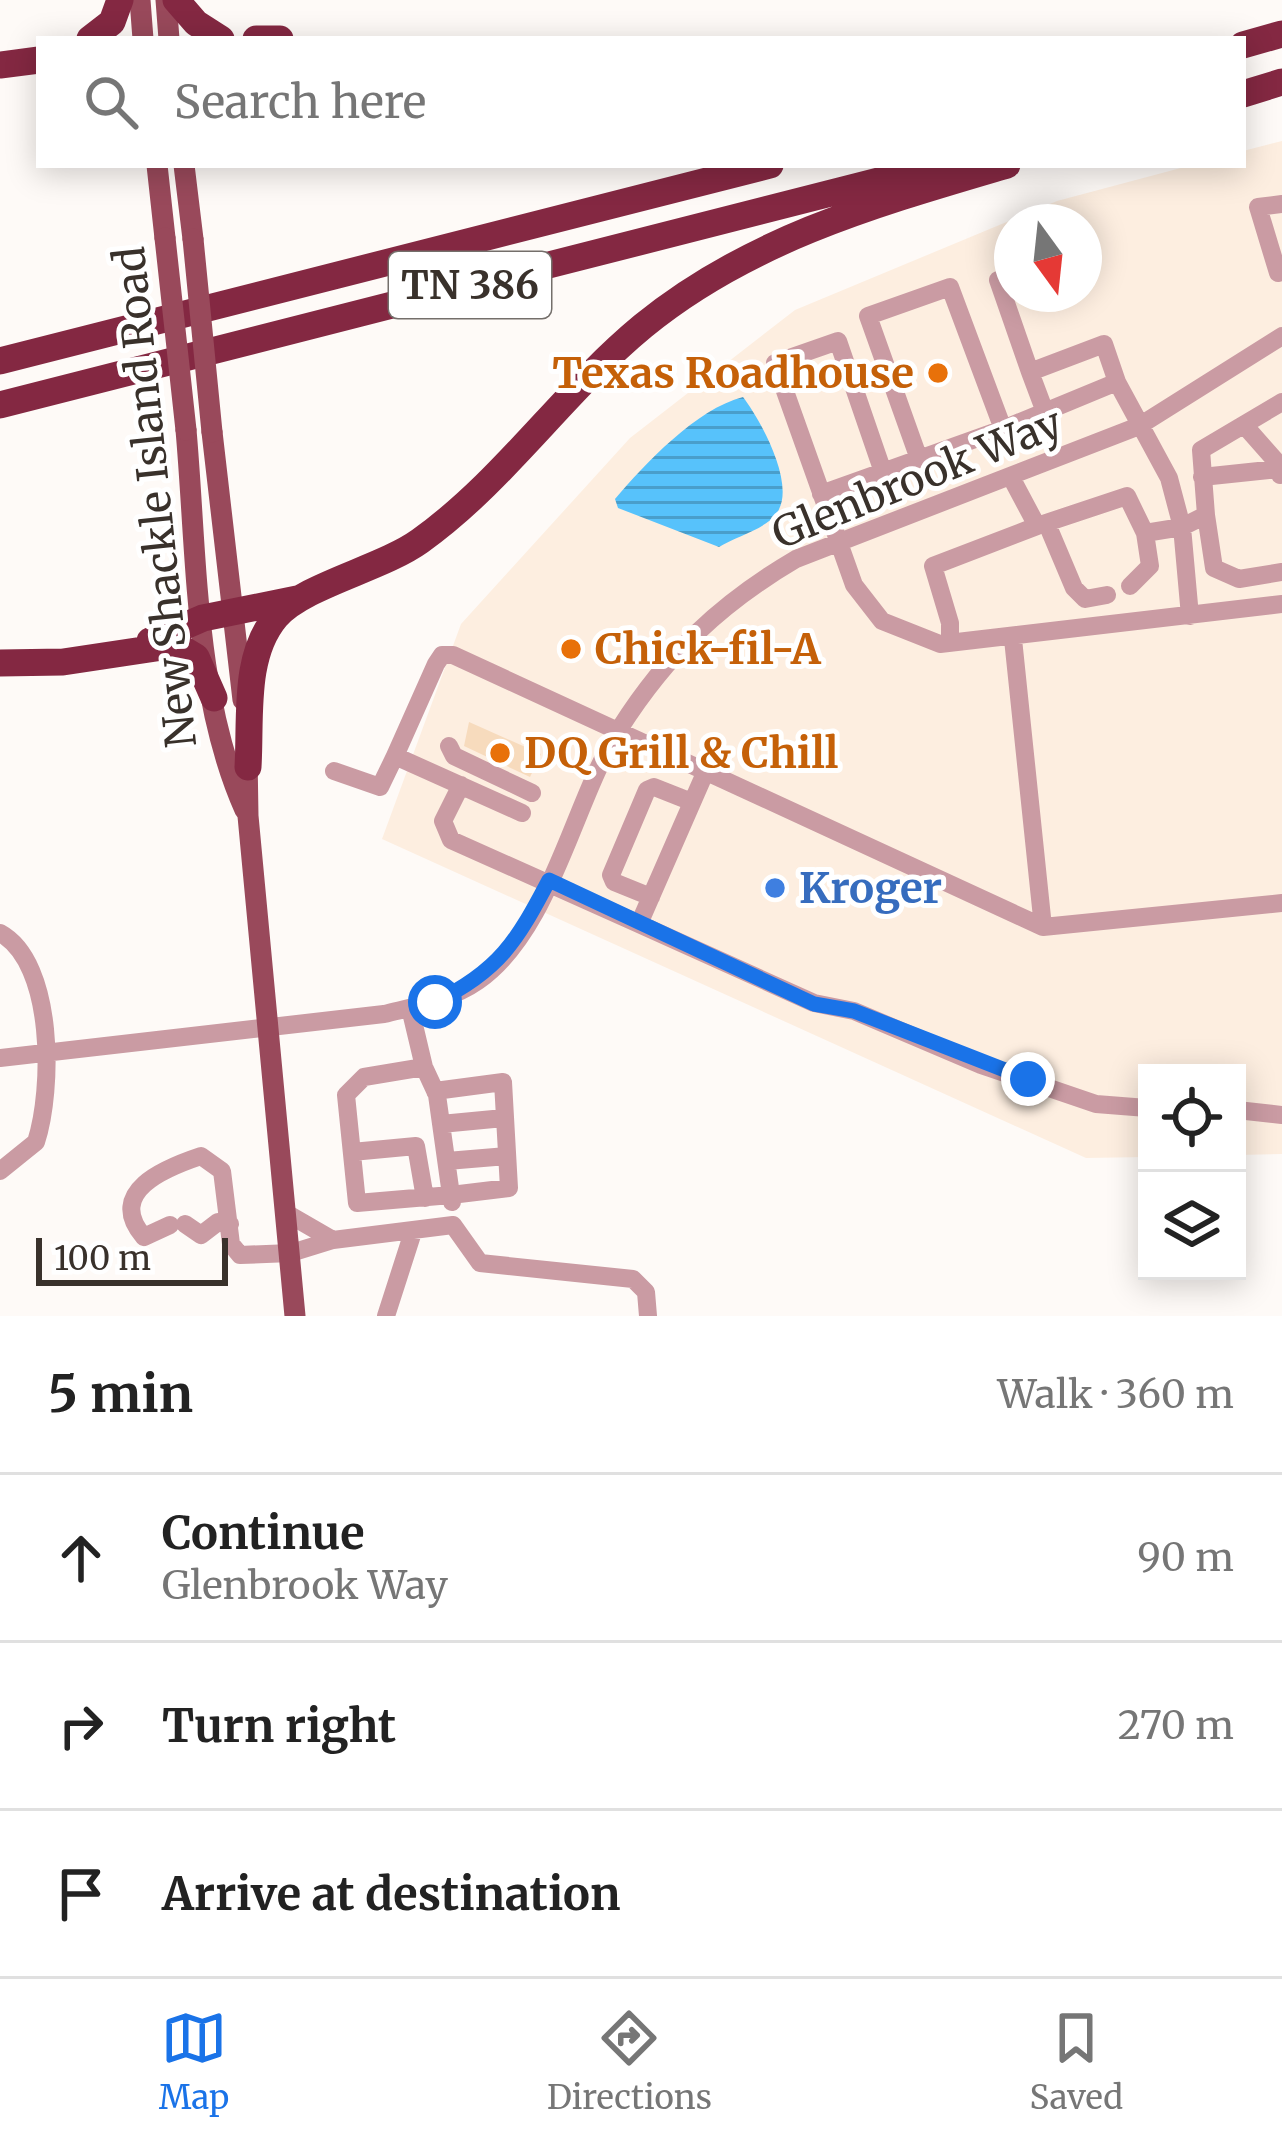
<!DOCTYPE html>
<meta charset="utf-8">
<style>
body{margin:0;font-family:Merriweather,serif;background:#f2f2f2;color:#222}
.controls{position:absolute;right:36px;bottom:36px;display:grid;overflow:hidden;border-radius:0px;box-shadow:0 6px 30px #0003}
.controls button{width:108px;height:108px;display:grid;place-items:center;padding:0;border:0;border-bottom:3px solid #e0e0e0;background:#fff;color:#222;font:60px sans-serif}
.compass{position:absolute;left:994px;top:204px;width:108px;height:108px;border-radius:50%;background:#fff;box-shadow:0 6px 30px #0003;rotate:165deg}
.scale{position:absolute;left:36px;bottom:30px;width:192px;box-sizing:border-box;padding-left:12px;border:6px solid #39312b;border-top:0;font-size:33px;line-height:42px;white-space:nowrap;color:#39312b;-webkit-text-stroke:9px #fff;paint-order:stroke}
.stop{position:absolute;width:36px;height:36px;margin:-27px;border:9px solid #1a73e8;border-radius:50%;background:#fff}
.stop.end{background:#1a73e8;border-color:#fff;box-shadow:0 3px 12px #0008}
.list{margin:0;padding:0;list-style:none}
h2{display:flex;justify-content:space-between;align-items:center;height:156px;margin:0;padding:0 48px;font-size:51px}
h2 small{font-size:39px;font-weight:400;color:#767676}
.list li{display:grid;grid-template-columns:78px 1fr auto;gap:36px;align-items:center;box-sizing:border-box;height:168px;padding:0 48px;border-top:3px solid #e0e0e0}
.list b{display:block;font-size:45px;white-space:nowrap}
.list p{margin:0;font-size:39px;white-space:nowrap;color:#767676}
.list em{font-size:39px;font-style:normal;color:#767676}
.icon{flex:none;width:66px;height:66px;fill:none;stroke:currentColor;stroke-width:2;stroke-linecap:round;stroke-linejoin:round}
.map{position:relative;flex:none;width:1282px;height:1316px;overflow:hidden}
.search{position:absolute;background:#fff;box-shadow:0 6px 30px #0003;left:36px;right:36px;top:36px;height:132px;display:flex;align-items:center;gap:30px;box-sizing:border-box;padding:0 42px;border-radius:0px;color:#767676;font-size:45px}
.sheet{height:660px;background:#fff}
nav{display:flex;justify-content:space-around;align-items:center;box-sizing:border-box;height:168px;border-top:3px solid #e0e0e0;background:#fff;font-size:33px;color:#767676}
nav a{display:grid;justify-items:center;gap:6px}
nav .on{color:#1a73e8}
.map>svg:first-child{display:block}
.built{fill:#fdeee0;fill-rule:evenodd}
.water{fill:url(#water-rules)}
.building{fill:#f7dbbd}
.lines{fill:none;stroke-linecap:round;stroke-linejoin:round}
.minor{stroke:#ca9ba3;stroke-width:18}
.major{stroke:#99495b;stroke-width:21}
.highway{stroke:#842842;stroke-width:27}
.major-bridge{stroke:#99495b;stroke-width:21}
.route{stroke:#1a73e8;stroke-width:15}
.food-dot{fill:#e8710a;stroke:#fff;stroke-width:4.5}
.shop-dot{fill:#3f7fe0;stroke:#fff;stroke-width:4.5}
.labels{text-anchor:middle;dominant-baseline:central;stroke-width:10;stroke-linejoin:round;paint-order:stroke}
.shield{fill:#fff;stroke:#746f6b;stroke-width:3}
.shield-label{font-size:39px;font-weight:bold;fill:#39312b}
.food-label{font-size:42px;font-weight:bold;fill:#c56008;stroke:#fff;text-anchor:start}
.street-label{font-size:42px;fill:#39312b;stroke:#fff}
.shop-label{font-size:42px;font-weight:bold;fill:#366cbe;stroke:#fff;text-anchor:start}
</style>
<div class="map">
<svg width="1282" height="1316" viewBox="0 0 1282 1316">
<defs>
<pattern id="water-rules" width="6" height="5" patternUnits="userSpaceOnUse" patternTransform="scale(3)"><rect width="6" height="5" fill="#57c2fb"/><path d="M0 2.5h6" fill="none" stroke="#499ecb"/></pattern>
</defs>
<rect width="100%" height="100%" fill="#fefaf7"/>
<path class="built" d="M1282,141V1154L1237,1155V1073H1147V1157L1086,1158L382,839L461,624L630,438L795,310L1057,201L1192,165H1243V151ZM1012,222H1084V294H1012Z"/>
<path class="water" d="M743,397C760,419 798,487 776,514C764,530 736,536 719,547L618,508L615,499C645,464 696,409 743,397Z"/>
<path class="building" d="M469,722L541,754L530,777L464,746Z"/>
<g class="lines">
<path class="minor" d="M1282,204L1258,207L1278,273L1282,272
M998,280L1030,372L1104,344L1117,382
M1030,372L1045,412
M1245,426L1275,460L1280,475
M1003,429L1117,382L1169,478L1182,527L1190,616
M883,472L838,341L775,363L854,585L882,621L940,644L1282,604
M1202,477L1278,469
M1012,479L1037,526L1127,496L1145,533L1182,527L1206,515L1201,450L1282,402
M821,494L1003,429L950,287L868,316L919,459
M1206,515L1214,568L1239,579L1282,572
M1047,524L1074,588L1085,599L1107,595
M1130,586L1150,566L1145,533
M1013,639L1043,927
M950,643V623L933,566L1037,526
M449,746L454,756L532,793
M395,756L436,664L442,655H453L1043,927L1282,903
M334,771L380,787L395,756L522,813
M461,785L443,821L451,840L639,924L705,773
M651,897L614,882L611,875L647,790L654,787L692,802
M639,924L814,1003L854,1011L981,1065L1096,1104L1147,1108
M0,933C55,963 53,1090 36,1142L0,1171
M410,1008L424,1067L437,1095L451,1195L357,1203L346,1095L364,1077L424,1067
M0,1058L384,1014C416,1006 451,1000 478,981C552,929 573,801 620,728C667,654 721,603 796,559L1139,426L1282,336
M435,1091L503,1082L509,1188L451,1195L452,1202
M1237,1110L1282,1115
M441,1124L504,1118
M352,1152L416,1146L425,1198
M447,1161L507,1156
M288,1214L333,1240
M185,1224L201,1235L218,1222L230,1224
M170,1225L144,1237C105,1192 165,1168 201,1156L222,1171L231,1244L240,1255L291,1253L333,1240L453,1225L480,1263L633,1279L646,1292L648,1316
M386,1316L413,1232"/>
<path class="major" d="M140,0L143,39
M166,0L169,39
M157,165L165,238
M184,165L193,239
M186,430C197,554 194,696 245,810
M212,432L243,700
M247,755L248,816L295,1316"/>
<path class="highway" d="M176,0L196,23L221,39
M90,39L112,22L120,0
M256,39H280
M1243,45L1282,34
M0,65L39,60
M1243,94L1282,82
M0,361L770,165
M0,405L941,165
M150,641L203,618L297,599
M0,663L63,662L176,645L196,657L214,698
M248,767C251,718 243,656 276,617C304,585 381,569 420,541C504,481 563,392 643,326C749,239 878,203 1007,165"/>
<path class="major-bridge" d="M165,238L186,430
M193,239L212,432"/>
</g>
<g class="lines">
<path class="route" d="M435,1002C499,971 517,941 549,880L814,1004L854,1011L1028,1079"/>
</g>
<g class="food-dot">
<circle cx="938" cy="373" r="12"/>
<circle cx="571" cy="649" r="12"/>
<circle cx="500" cy="753" r="12"/>
</g>
<circle class="shop-dot" cx="775" cy="888" r="12"/>
<g class="labels">
<rect class="shield" x="389" y="252" width="162" height="66" rx="9"/>
<g class="shield-label">
<text x="470" y="285">TN 386</text>
</g>
<g class="food-label">
<text x="914" y="373" text-anchor="end">Texas Roadhouse</text>
<text x="595" y="649">Chick-fil-A</text>
<text x="524" y="753">DQ Grill &amp; Chill</text>
</g>
<g class="street-label">
<text transform="translate(917 478) rotate(-22)">Glenbrook Way</text>
<text transform="translate(155 497) rotate(-96)">New Shackle Island Road</text>
</g>
<g class="shop-label">
<text x="799" y="888">Kroger</text>
</g>
</g>
</svg>
<div class="controls">
<button><svg class="icon" aria-label="locate" viewBox="0 0 24 24"><circle cx="12" cy="12" r="6"/><path d="M12 2v4M12 18v4M2 12h4M18 12h4"/></svg></button>
<button><svg class="icon" aria-label="layers" viewBox="0 0 24 24"><path d="M12 4l9 5-9 5-9-5zM3 14l9 5 9-5"/></svg></button>
</div>
<svg class="compass" viewBox="-18 -18 36 36"><path d="M0-13l5 13h-10z" fill="#e53935"/><path d="M0 13l5-13h-10z" fill="#767676"/></svg>
<div class="scale">100 m</div>
<div class="stop" style="left:435px;top:1002px"></div>
<div class="stop end" style="left:1028px;top:1079px"></div>
<div class="search"><svg class="icon" aria-label="search" viewBox="0 0 24 24"><circle cx="10" cy="10" r="6"/><path d="M15 15l6 6"/></svg>Search here</div>
</div>
<section class="sheet">
<h2>5 min<small>Walk · 360 m</small></h2>
<ul class="list">
<li><svg class="icon" aria-label="ahead" viewBox="0 0 24 24"><path d="M12 20V5M6 11l6-6 6 6"/></svg><div><b>Continue</b><p>Glenbrook Way</p></div><em>90 m</em></li>
<li><svg class="icon" aria-label="right" viewBox="0 0 24 24"><path d="M7 20v-9h11M14 6l5 5-5 5"/></svg><div><b>Turn right</b></div><em>270 m</em></li>
<li><svg class="icon" aria-label="arrive" viewBox="0 0 24 24"><path d="M6 21V4h12l-3 4 3 4H6"/></svg><div><b>Arrive at destination</b></div></li>
</ul>
</section>
<nav>
<a class="on"><svg class="icon" aria-label="map" viewBox="0 0 24 24"><path d="M3 6l6-2 6 2 6-2v14l-6 2-6-2-6 2zM9 4v14M15 6v14"/></svg>Map</a>
<a><svg class="icon" aria-label="directions" viewBox="0 0 24 24"><path d="M12 3l9 9-9 9-9-9zM9 14v-3h6M13 9l2 2-2 2"/></svg>Directions</a>
<a><svg class="icon" aria-label="saved" viewBox="0 0 24 24"><path d="M7 4h10v16l-5-4-5 4z"/></svg>Saved</a>
</nav>
